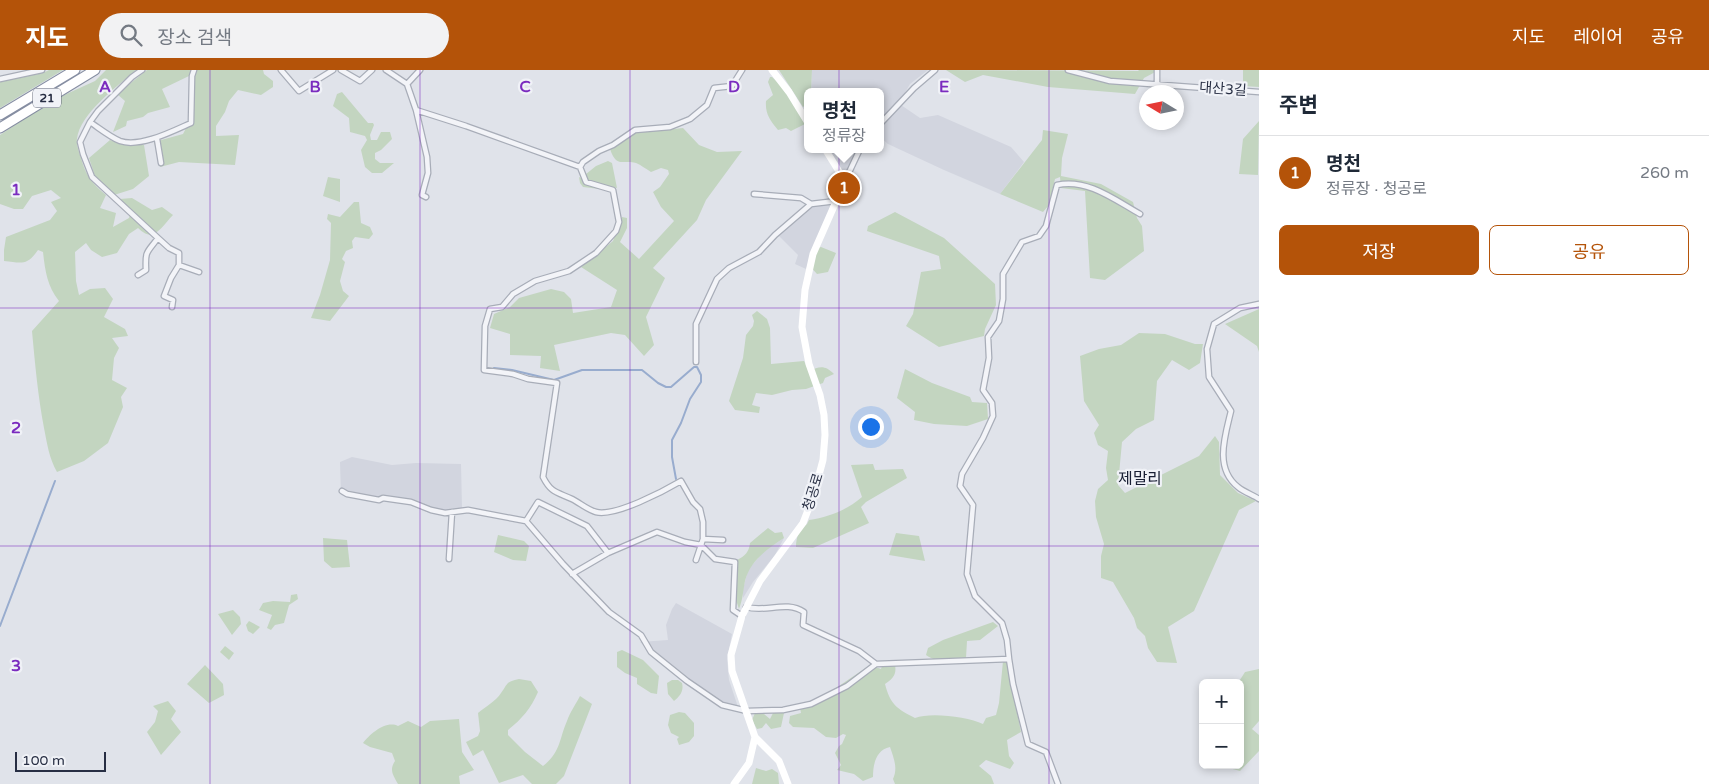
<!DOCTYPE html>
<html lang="ko">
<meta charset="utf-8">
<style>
body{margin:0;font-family:"Varela Round","Noto Sans KR",sans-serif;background:#f2f2f3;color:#1f2937}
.controls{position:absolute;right:15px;bottom:15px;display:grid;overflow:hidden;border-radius:8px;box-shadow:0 2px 8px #0003}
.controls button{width:45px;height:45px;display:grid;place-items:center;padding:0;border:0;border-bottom:1px solid #e0e1e3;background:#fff;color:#1f2937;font:25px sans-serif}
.compass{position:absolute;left:1139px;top:15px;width:45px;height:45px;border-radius:50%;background:#fff;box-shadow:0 2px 8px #0003;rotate:280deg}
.scale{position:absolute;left:15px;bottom:12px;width:91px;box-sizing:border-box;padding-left:5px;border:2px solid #272e43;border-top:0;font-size:14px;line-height:18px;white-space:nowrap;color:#272e43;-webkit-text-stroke:4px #f0f2f7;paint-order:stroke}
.you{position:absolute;left:870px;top:356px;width:18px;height:18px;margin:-12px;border:4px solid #fff;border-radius:50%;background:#1a73e8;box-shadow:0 0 0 8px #1a73e833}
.badge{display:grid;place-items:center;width:32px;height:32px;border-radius:50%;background:#b45309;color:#fff;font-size:16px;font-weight:700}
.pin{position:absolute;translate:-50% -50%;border:2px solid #fff;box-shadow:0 1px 5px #0006}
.popup{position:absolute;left:804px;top:18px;width:80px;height:65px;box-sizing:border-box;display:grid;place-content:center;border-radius:8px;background:#fff;filter:drop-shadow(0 1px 4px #0005);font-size:16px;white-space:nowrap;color:#747a83}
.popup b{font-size:19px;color:#1f2937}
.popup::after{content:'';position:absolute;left:50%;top:100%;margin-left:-10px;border:10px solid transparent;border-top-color:#fff}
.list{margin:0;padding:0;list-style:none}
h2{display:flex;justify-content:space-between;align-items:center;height:65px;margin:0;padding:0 20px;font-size:21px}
h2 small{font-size:16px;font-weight:400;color:#747a83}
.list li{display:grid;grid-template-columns:32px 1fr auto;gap:15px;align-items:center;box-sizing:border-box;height:75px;padding:0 20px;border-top:1px solid #e0e1e3}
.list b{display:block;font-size:19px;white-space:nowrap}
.list p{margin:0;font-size:16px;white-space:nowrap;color:#747a83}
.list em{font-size:16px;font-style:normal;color:#747a83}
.actions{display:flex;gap:10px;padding:15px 20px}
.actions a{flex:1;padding:11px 0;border:1px solid #b45309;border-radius:8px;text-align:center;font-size:18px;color:#b45309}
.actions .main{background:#b45309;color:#fff}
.icon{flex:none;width:28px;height:28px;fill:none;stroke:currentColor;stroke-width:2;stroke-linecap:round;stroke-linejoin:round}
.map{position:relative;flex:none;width:1259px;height:714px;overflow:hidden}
header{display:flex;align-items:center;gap:30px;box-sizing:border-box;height:70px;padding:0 25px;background:#b45309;color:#fff}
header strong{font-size:24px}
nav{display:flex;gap:28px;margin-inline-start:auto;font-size:18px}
.search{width:350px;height:45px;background:#f2f2f3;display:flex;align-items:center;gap:12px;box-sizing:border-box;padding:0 18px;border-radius:28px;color:#747a83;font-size:19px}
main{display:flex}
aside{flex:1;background:#fff}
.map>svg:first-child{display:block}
.built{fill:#d2d5df}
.green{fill:#c3d5c0}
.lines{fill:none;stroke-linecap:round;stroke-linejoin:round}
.stream{stroke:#98acce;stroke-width:2}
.street-casing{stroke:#a8adb8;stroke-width:7}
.highway-casing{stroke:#868ea2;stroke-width:11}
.street{stroke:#f3f4f8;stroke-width:4.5}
.secondary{stroke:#fff;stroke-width:7}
.highway{stroke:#fff;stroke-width:9}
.grid{fill:none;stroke:#7b2cbf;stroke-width:1;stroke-opacity:0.55}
.labels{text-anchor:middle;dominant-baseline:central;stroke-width:4.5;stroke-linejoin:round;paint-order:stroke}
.shield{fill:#f0f2f7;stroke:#636979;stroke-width:1}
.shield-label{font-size:12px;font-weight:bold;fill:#272e43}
.street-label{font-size:14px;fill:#272e43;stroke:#f0f2f7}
.quarter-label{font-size:16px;fill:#191f34;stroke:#f0f2f7}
.grid-label{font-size:16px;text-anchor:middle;font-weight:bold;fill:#7b2cbf;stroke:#f0f2f7;stroke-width:4.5;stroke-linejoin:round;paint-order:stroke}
</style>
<header>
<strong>지도</strong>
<div class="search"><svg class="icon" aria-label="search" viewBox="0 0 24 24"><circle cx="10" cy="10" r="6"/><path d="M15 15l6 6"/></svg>장소 검색</div>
<nav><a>지도</a><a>레이어</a><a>공유</a></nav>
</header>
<main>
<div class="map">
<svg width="1259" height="714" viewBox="0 0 1259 714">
<rect width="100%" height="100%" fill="#e0e3ea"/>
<path class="built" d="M812,0H928L910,14L903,26L880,53V22H811Z
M901,35L920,48L938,45L1011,77L1024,92L1000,124L944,100L888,74L880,67V56Z
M828,79H858L844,105Z
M832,133L806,199L795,194L798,185L779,166L812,136Z
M352,387L392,395L416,393L461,394L462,438L444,441L408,430L381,426L376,432L341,425L340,392Z
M784,468L775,485L753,512L743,528V519L748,500L764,481Z
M676,533L732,564L727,589L729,610L738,637L720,636L640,572L668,570L666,555L672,539Z"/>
<path class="green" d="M49,0H63L0,38V12L43,3Z
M106,0H136C117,17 80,43 77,69C76,75 79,82 81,88C86,106 92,113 106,125L100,138L116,143L113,157L129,148L130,145C123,140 119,138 120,129L132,128L152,140L162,137L173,145C161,157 154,174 138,158L129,164L117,183L102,187L91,180L86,173L75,182L76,211L79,225L90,219L105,218L113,229L104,247L125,259L128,266L112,268L119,278L114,288L112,310L127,318L121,327L123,337L108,373L84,391L57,402C49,388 47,373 44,358C38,326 35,294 32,261L59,231C47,216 45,200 43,182L38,180C27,196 22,193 4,191V180L6,167L50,150L57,141L51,132L61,128L51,120L32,126L23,139H14L0,134V65L51,31L95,11Z
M147,0H263L264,4L273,11V17L261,25L238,20L229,31L225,42L216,56V66L239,65L235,95L179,92L160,97L154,72L183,64C193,47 190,25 189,6L162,19L170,37L148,43L143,47L127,51L126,56L113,62L125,31L117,24Z
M779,0H812L811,22H808V33L803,37Z
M946,0L1138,1L1139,0H1159L1144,8L1135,24L1048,17L983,5L965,12Z
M1243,0H1259V17L1243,16Z
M770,7H772C787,19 796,37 805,54L791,61L786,58L778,60C770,50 765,44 766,31L773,25L768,12Z
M342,22L368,53H373L374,55L370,65L371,70H377L381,62H390L392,69L381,80L375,83V89L380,93H394L382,103H372L365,97L361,80L367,70L365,66L350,62L349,48L333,36L337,24Z
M1259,51L1258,105L1239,104L1243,69Z
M683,58L699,75L717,82L742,81L706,130L697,150L653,198L665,208L646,247L654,275L644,286L625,265L611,263L554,275L560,301L540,298L541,286L510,285V264L490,258L494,244L510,237L519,228L551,219L564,222L571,229L573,243L611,237L617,220L581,197L613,171L622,147L627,148V158L620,172L639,189L674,151L661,137L653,122L660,117L669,104L668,100L661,98L651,102C646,99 641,95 636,93C623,89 617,99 610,79L634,63Z
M1043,60L1068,64L1062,88L1061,106L1101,114L1133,132L1137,148L1142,156L1144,181L1105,210L1090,208L1085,121L1061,118L1060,107L1055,109L1049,135L1043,142L1000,124L1042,70Z
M110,70L125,75H144L149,106L133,119L114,125L95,106L89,88Z
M608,91L612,93L617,118L609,116L600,119L583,117L580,113L579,107L581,108L596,96Z
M328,107L340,109V132L323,126Z
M354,132H359L361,153L370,157L373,164L369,169L355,167L352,171L353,178L346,181L342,189L345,192L340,211L343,221L349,226L330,251L311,248L320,225L330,190L331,153L327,149L328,144L340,147Z
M895,142L944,168L995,214L996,235L985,259L984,266L939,277L906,256L913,244L921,202L941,199L939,186L867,161L868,156Z
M821,177L836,183L828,202L817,204L808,194L813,179Z
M1259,239V282L1257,276L1225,254Z
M757,241L767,249L770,258L771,294L804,291L809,301C820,296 825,295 834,304L825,308L823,313L806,319L792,320L772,325L756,323L752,335L760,337L759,343L735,340L729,331L743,288L746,265L753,256L754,251L752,245Z
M1139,263L1165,264L1195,274H1203L1200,293L1189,300L1172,290L1157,311L1154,350L1136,359L1122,372L1118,415L1125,423L1199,386L1215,366L1219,372L1220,405L1238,423L1256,431L1239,440L1194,541L1168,557L1177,593L1157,592L1148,578L1145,566L1137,558L1134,548L1113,512L1101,508V486L1104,474L1096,447L1095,431L1098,419L1108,410L1106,398L1108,381L1098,375L1094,363L1099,355L1084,331L1080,286L1099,279L1121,275Z
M905,299L932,313L970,327L972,332L987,333L988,349L967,356L934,354L914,350L915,342L897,328Z
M873,394L875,400L903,399L907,408L866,432L861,437L869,453L813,478L796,477C796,468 799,458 807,454L809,450C829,447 847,440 862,427L851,395Z
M768,458L775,463L782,462L784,468C767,479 750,491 745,511C743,521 743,529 739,539L736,530L737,490C745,486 749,482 750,473Z
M896,463L919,466L925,491L889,485Z
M498,465L524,471L529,476L526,491L513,490L494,482Z
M323,468L347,470L350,497L332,498L324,491Z
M297,524L298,529L289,535L284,553L275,555L271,560L267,558L272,545L259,540L263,533L273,531L290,532L291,525Z
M233,540L240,547L241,554L232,565L218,544Z
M249,551L260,557L253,564L248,561L246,555Z
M993,552L998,556L980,570L967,571L966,588C952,593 939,594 926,585L928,578L943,570Z
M225,576L234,583L229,590L220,582Z
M622,580L643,590L659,606L657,624L651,623L637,614V608L625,603L617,597V582Z
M1003,591H1007L1021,662L1007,670L1009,686L1014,693L1010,699L986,690L979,696L991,706L994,714H895L893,709C898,698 894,689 890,677C876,680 873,694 873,707L863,711L854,704L837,700L841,695L835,683L839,676L842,674L846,665L843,664L836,668L826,667L814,658L793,657L789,653L790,646L801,643L800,638L813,635L833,620L870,595L881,599L882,596L895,595C897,605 892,609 885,614C890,634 897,639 915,648C931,642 968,647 983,654L986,648L996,645L999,633Z
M205,595L223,614L224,625L209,633L187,614Z
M1259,599V651L1252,659L1259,665V681L1240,701L1229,698H1214V695H1240V613H1238L1245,602Z
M519,609L531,611L538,622C531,638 522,649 508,660V665L525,682L543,696C561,682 559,669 567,651C570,642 576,634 580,626L592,634L564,706L556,714H532L523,705L499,713L483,680L473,686L466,672L478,666L480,661L478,643C485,637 496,631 501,623C508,614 505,612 519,609Z
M672,610H678L682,613C684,621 680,626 674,631L668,624L667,613Z
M168,631L176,641L171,649L181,662L161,685L147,662L155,652L158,641L153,636Z
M679,642L685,643L694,653V666L689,672L679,675L677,669L679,667L671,663L668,655L670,645Z
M779,642L784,643L781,657L771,659L766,653L762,658L757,659L752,650L755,643L764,644L770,649L773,643Z
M459,649L462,682L474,700L459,706L460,714H398C393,705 389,700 395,691L392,683L370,677L363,673C370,664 386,650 398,656L408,651L421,657L430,651Z
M756,698L766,701L772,699L778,703L779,714H752Z"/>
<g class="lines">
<path class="stream" d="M494,298L512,300L554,310L582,300H642L658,313L666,317H671L694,297H697L701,305V312L690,329L681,353L672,370V387L676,409
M0,556L55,411"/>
<defs>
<path id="street" d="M281,0L299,21L333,0
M341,0L360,11L372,0
M386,0L407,14L420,0
M1068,0L1110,11L1259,22
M0,9L42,0
M407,14L416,40L427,87L428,103L422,125L426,127
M1157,14V0
M416,40L466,56L580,97L586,112L613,120L619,152L616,161L596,183L569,201L535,211L513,224L502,237L490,239L485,256L484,300L513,304L528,309L557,313L543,407C551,423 557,422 572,429C580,433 588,440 596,442C615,447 664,421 681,411L693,432L700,439L703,452V469
M90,52C99,58 110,67 120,71C140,78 173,61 191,53L192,6L194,0
M880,54L914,18L935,0
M157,69L161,93
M580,97L583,92L599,81L613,75L635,60L670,57L690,49L707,35L714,18L732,16L742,0
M845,111L860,79
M754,124L801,128L811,134
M158,168L169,178L179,183V195L199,202
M138,205L146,200C145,180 147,183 158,168L92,107L83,84L80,72L90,52L98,41L132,7L142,0
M1259,234L1240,238L1214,254L1207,279L1209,307L1231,341C1225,366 1214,398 1238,417C1244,422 1253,425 1259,429
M172,237L173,230L164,226L171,208L179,195
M696,292V254L717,209L729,198L759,182L775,165L811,134L836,131
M342,421L347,424L379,430L383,428L411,432L431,440L445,443L468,440L526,451L563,494L609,542L641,565L651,582L687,611L722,635L747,641L783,640L811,634L847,616L876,594
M526,451L538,432L587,456L608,483
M449,489L452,442
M696,490L703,469L723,470
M572,504L608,483L657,462L685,472L701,475L715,489L735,492L733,540L742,546
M746,537C766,543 786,530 804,542L803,555L859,581L876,594L1009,589L1007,570L1002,553L975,526L967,504L973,435L960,416L962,404L983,368L993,346L992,333L983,320L989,288L988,267L999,251L1003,229V204L1022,172L1039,166L1046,156L1057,115C1087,108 1115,130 1140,144
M1009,589L1013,614L1028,674L1046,682L1058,714"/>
<path id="highway" d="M0,45L75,0
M0,58L95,0"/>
</defs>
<use href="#street" class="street-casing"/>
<use href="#highway" class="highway-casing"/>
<use href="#street" class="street"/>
<path class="secondary" d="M772,0L789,22L808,53
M755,667L779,691L788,714
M734,714L749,693L755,667L732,601L731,585L742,546L760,511L803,453L813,427L823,390L825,365L824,345L820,325L809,294L802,257L805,220L813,184L845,111L825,79"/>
<use href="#highway" class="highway"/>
</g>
<path class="grid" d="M210,0V714M420,0V714M630,0V714M839,0V714M1049,0V714M0,238H1259M0,476H1259"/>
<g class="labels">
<rect class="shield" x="33" y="18.5" width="28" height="19" rx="4"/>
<g class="shield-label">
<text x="47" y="28">21</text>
</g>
<g class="street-label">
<text transform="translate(1223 19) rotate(4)">대산3길</text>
<text transform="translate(813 422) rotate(-73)">청공로</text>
</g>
<g class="quarter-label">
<text x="1140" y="409">제말리</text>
</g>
</g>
<g class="grid-label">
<text x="105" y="22">A</text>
<text x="315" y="22">B</text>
<text x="525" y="22">C</text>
<text x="734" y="22">D</text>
<text x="944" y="22">E</text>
<text x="16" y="125">1</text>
<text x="16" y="363">2</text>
<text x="16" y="601">3</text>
</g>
</svg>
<div class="controls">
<button>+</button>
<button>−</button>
</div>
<svg class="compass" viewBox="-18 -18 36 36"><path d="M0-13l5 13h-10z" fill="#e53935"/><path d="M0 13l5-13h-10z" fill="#747a83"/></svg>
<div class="scale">100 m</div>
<div class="you"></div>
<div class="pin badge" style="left:844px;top:118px">1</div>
<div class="popup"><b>명천</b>정류장</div>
</div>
<aside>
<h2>주변<small></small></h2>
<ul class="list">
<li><span class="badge">1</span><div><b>명천</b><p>정류장 · 청공로</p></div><em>260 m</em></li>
</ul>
<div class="actions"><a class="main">저장</a><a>공유</a></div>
</aside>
</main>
